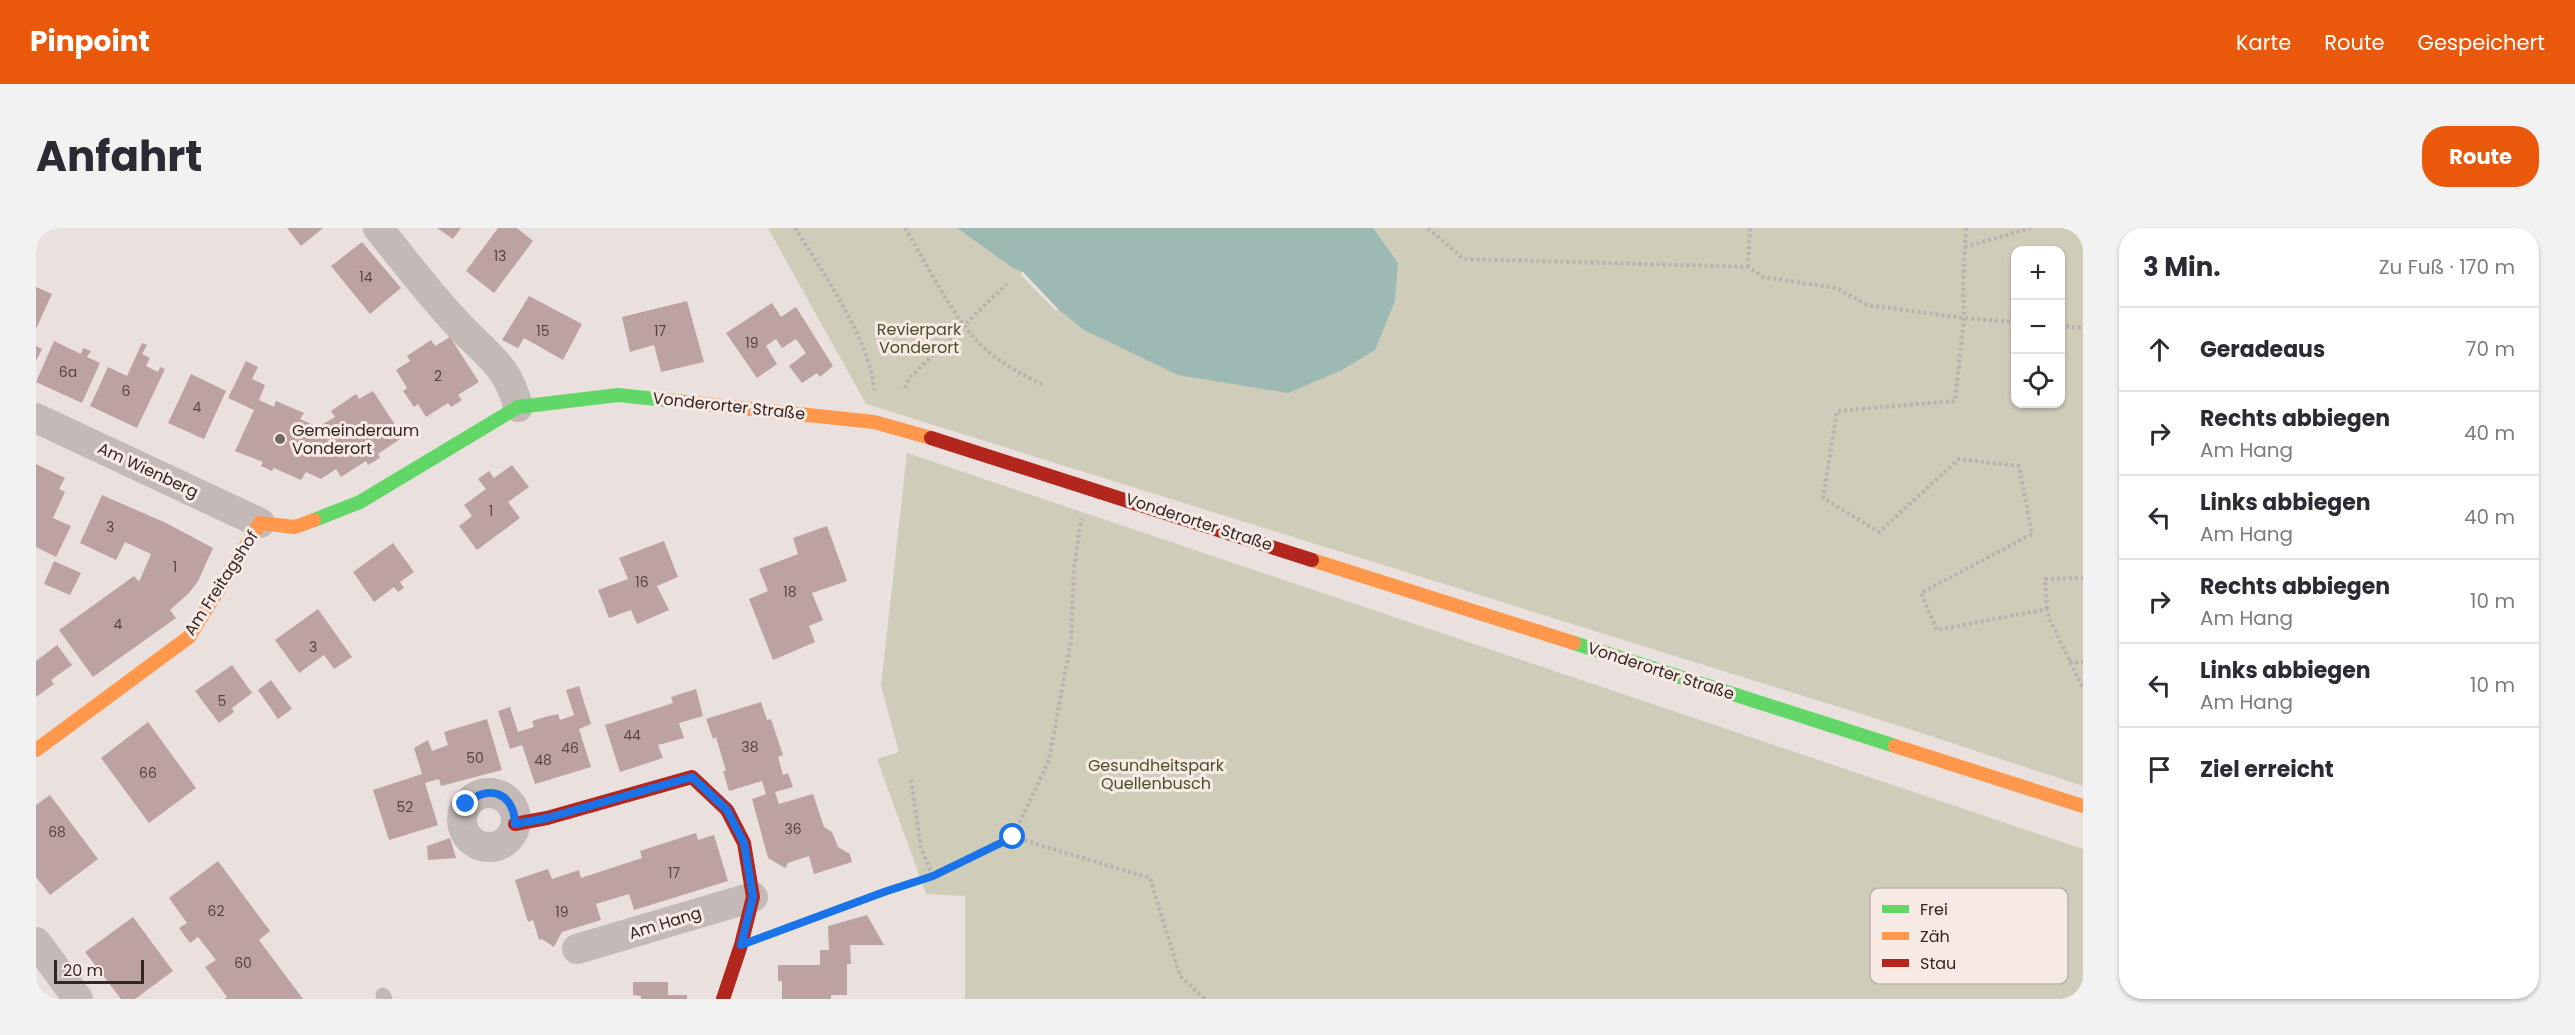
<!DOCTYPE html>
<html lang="de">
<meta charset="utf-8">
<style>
body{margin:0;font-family:Poppins,sans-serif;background:#f2f2f3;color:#2b2b33}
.controls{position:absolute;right:18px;top:18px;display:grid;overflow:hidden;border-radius:12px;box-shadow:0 2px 4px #0004}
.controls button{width:54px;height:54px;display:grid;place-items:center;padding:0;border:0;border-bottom:2px solid #e1e1e2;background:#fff;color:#2b2b33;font:30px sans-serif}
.scale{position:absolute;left:18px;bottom:15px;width:90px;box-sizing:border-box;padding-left:6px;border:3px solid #332726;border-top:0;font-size:16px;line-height:21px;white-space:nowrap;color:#332726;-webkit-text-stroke:4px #f7eae5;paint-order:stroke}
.stop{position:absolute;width:18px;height:18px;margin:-14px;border:4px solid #1a73e8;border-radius:50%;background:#fff}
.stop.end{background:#1a73e8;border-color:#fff;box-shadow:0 2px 6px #0008}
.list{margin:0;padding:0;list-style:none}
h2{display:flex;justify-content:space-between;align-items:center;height:78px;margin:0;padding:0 24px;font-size:26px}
h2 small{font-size:20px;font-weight:400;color:#7c7c81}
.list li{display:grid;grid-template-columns:39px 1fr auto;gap:18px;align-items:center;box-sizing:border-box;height:84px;padding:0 24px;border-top:2px solid #e1e1e2}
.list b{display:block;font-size:22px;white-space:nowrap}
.list p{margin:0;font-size:20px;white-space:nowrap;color:#7c7c81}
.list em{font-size:20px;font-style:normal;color:#7c7c81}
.icon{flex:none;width:33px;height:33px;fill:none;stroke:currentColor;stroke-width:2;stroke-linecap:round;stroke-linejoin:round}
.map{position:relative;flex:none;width:2047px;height:771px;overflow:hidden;border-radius:24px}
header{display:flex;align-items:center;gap:36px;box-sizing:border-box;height:84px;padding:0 30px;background:#ea580c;color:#fff}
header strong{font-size:28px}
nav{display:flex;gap:33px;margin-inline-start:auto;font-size:21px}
.intro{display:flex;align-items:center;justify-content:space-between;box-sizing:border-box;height:144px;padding:0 36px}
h1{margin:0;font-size:42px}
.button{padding:15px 27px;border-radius:24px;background:#ea580c;color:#fff;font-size:21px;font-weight:700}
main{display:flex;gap:36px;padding:0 36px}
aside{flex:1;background:#fff;border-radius:24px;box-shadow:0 2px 4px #0004}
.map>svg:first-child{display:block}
.green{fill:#cfcdb9;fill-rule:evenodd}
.water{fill:#9cbab3}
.pier{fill:#eae1de}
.building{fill:#bca2a1}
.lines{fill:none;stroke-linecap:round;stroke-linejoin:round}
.path{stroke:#bbb2b0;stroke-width:4;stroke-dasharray:3 3;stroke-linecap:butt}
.lane{stroke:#c3bab7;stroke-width:15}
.street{stroke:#c3bab7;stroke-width:30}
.fast{stroke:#63d668;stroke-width:14}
.slow{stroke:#ff974d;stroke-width:14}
.jam{stroke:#b3261e;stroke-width:14}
.route{stroke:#1a73e8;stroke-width:8}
.poi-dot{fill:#736866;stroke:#f7eae5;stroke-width:2}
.labels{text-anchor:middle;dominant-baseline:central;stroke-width:6;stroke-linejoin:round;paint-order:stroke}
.number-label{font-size:14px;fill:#554645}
.park-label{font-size:16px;fill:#4a4f2c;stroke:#f7eae5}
.street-label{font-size:16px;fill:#332726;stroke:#f7eae5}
.poi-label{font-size:16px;fill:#332726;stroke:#f7eae5;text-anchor:start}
.key{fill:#f7eae5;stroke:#bcb0ac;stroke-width:1.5}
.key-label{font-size:16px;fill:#332726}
</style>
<header>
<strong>Pinpoint</strong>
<nav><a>Karte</a><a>Route</a><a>Gespeichert</a></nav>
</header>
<div class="intro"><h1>Anfahrt</h1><a class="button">Route</a></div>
<main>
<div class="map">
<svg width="2047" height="771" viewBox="0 0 2047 771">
<rect width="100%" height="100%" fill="#eae1de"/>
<path class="green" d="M732,0H2047V558L1870,500L830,176ZM1980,22H2024V176H1980Z
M871,225L2047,621V771H929V668L890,666L841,531L863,524L845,458Z"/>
<path class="water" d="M921,0H1337L1362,35L1359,73L1339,122L1306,142L1252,165L1142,147L1048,102L1022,81L987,44L977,40Z"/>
<path class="pier" d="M987,44L1022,81L1020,83L984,46Z"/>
<path class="building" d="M251,0H287L265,18Z
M401,0H425L417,11Z
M462,0H481L497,13L458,65L430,43Z
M326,14L365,60L334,86L295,38Z
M0,59L16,66L0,101Z
M493,68L546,96L527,132L488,110L482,120L466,112Z
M651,73L668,134L625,144L618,117L594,124L586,89Z
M736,75L745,89L760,79L797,138L784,149L781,145L766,155L753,138L770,125L760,111L746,120L740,111L730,118L741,136L721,150L690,105Z
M414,109L443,154L422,167L426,172L415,179L412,175L390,189L382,176L378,179L367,163L371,160L360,142L374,133L371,128L395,112L399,118Z
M18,113L45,126L47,120L55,123L51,129L64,135L46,175L0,154Z
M106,115L111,117L106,126L114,130L110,138L122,144L124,139L129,141L101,200L54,178L72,139L91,148Z
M0,118L6,121L0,133Z
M210,133L222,139L216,151L229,157L223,172L238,179L240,173L268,185L264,191L282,199L299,189L295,183L320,166L323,171L337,163L367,209L342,226L344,230L332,237L330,233L305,249L300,241L285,251L270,244L265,252L238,240L236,243L225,238L227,234L199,223L218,182L192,170Z
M155,146L190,163L168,211L132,195Z
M0,236L29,250L23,261L29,264L17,290L35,298L20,329L0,319Z
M476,237L493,259L472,274L484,290L441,322L423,298L436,288L428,277L450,261L442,251L453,243L458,250Z
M66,267L130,295L177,320L162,353L153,365L134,382L140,390L57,449L23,402L98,348L103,354L115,326L89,314L80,332L44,315Z
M791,298L811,353L776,365L787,392L773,398L779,414L737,432L713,371L732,363L723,341L762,326L757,310Z
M628,313L642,349L621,358L633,382L601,396L595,382L573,390L562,362L592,351L583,330Z
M357,315L378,344L364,354L368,360L362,364L358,359L338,374L317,344Z
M18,333L45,345L34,367L8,356Z
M282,381L316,429L298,441L288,427L263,445L239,412Z
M21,417L36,437L15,452L18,456L0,469V433Z
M196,437L216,465L196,480L198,484L183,495L159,463Z
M235,452L256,481L242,491L222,462Z
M543,458L555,496L543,501L555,539L499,556L486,517L474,521L462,483L474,479L482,504L498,499L496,493L509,489L522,486L524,492L538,487L530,462Z
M660,461L667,488L643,495L648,510L622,517L627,530L584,544L569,497L637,475L635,469Z
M725,474L731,492L735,491L747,527L742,529L747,547L752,545L757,559L739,564L743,576L777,566L788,599L796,604L802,619L814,626L816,634L778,646L773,628L752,635L749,640L732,630L716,571L730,566L726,553L693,563L687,543H690L680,509L677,511L670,491Z
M451,491L466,542L405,558L403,551L389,555L402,597L353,612L337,562L386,546L378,520L392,512L396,523L412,517L408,504Z
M112,494L160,560L113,595L65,530Z
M14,567L62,631L14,667L0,649V577Z
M660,605L662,612L678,607L692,653L598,682L593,666L560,676L565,692L526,704L518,719L506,711L503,712L497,692L492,694L479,652L512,641L516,651L543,642L545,650L606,630L604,623Z
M414,610L420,630L392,632L391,618Z
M182,633L234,703L223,712L267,771H188L191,769L169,739L180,732L162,709L154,715L143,700L151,695L133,670Z
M831,687L848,717H814L815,736H811V767H795V771H746V753H742V737H784V722H793L792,698Z
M97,689L137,743L99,771H85L49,724Z
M597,754H632V767H651V771H605V768L597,767Z"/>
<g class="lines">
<path class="path" d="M759,0C785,41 836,115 838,162
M869,0C890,34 919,94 947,119C966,136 987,147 1009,158
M1392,0L1428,31L1712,39L1727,49L1801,60L1831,77L1928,90L1980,94
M1930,0L1927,57L1928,90L1919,173L1801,183L1787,270L1843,304L1923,231L1983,238L1996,306L1885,365L1901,402L2011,381L2013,390L2047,460
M1929,19L1995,0
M1712,39L1714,0
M2024,98L2047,100
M869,160L873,150L971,56
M2011,381L2009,351L2047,350
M2033,434H2047
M875,552L885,620L897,648
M977,609L1114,650L1144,748L1169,771
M741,703L897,648L977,609L1013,532L1035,413L1038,341L1045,291"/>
<path class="lane" d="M347,767L349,771"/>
<path class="street" d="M342,0C367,31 391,63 418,92C446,124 472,135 482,179
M0,190L224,295
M426 592a27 27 0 1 1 54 0a27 27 0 1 1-54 0Z
M0,714L42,771
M541,721L717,669"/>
<path class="fast" d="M278,292L324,274L482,179L582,167L640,173
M1538,415L1859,518"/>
<path class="slow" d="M640,173L838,194L895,210
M1276,332L1538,415
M1859,518L2047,578
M0,522L153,409L224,295L259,299L278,292"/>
<path class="jam" d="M895,210L1276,332
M479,596L511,590L656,549L691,582L708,615L717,669L705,717L687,771"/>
</g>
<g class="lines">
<path class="route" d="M430,576C453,555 478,565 479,596L511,590L656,549L691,582L708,615L717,669L705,717L848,664L897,648L977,609"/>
</g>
<circle class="poi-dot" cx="244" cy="211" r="6"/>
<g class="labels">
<g class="number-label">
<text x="464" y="28">13</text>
<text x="330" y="49">14</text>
<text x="507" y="103">15</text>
<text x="624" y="103">17</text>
<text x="716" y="115">19</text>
<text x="32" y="144">6a</text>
<text x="402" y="148">2</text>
<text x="90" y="163">6</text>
<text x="161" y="179">4</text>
<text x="455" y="283">1</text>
<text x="74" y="299">3</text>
<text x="139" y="339">1</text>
<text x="606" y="354">16</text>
<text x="754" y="364">18</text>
<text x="82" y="396">4</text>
<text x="277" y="419">3</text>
<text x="186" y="473">5</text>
<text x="596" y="507">44</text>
<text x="714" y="519">38</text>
<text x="534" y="520">46</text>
<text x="439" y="530">50</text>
<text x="507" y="532">48</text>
<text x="112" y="545">66</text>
<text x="369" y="579">52</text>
<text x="757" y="601">36</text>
<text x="21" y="604">68</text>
<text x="638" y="645">17</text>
<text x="180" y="683">62</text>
<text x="526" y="684">19</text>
<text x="207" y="735">60</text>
</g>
<g class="park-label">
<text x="883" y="101">Revierpark<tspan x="883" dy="18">Vonderort</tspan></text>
<text x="1120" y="537">Gesundheitspark<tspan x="1120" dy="18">Quellenbusch</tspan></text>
</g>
<g class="street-label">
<text transform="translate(693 178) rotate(6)">Vonderorter Straße</text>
<text transform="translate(112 242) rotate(25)">Am Wienberg</text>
<text transform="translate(1163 294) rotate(18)">Vonderorter Straße</text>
<text transform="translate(185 355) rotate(-57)">Am Freitagshof</text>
<text transform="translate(1625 443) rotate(18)">Vonderorter Straße</text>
<text transform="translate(629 695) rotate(-17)">Am Hang</text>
</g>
<g class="poi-label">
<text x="256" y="202">Gemeinderaum<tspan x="256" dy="18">Vonderort</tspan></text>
</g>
</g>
<rect x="1834" y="660" width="198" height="96" rx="9" class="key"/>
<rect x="1846" y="677" width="27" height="8" fill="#63d668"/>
<rect x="1846" y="704" width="27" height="8" fill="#ff974d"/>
<rect x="1846" y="731" width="27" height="8" fill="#b3261e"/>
<g class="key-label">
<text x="1884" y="687">Frei</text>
<text x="1884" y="714">Zäh</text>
<text x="1884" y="741">Stau</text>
</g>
</svg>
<div class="controls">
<button>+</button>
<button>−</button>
<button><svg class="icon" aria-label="locate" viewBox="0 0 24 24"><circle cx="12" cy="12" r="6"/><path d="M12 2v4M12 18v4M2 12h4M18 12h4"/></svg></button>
</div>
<div class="scale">20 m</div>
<div class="stop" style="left:977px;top:609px"></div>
<div class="stop end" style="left:430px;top:576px"></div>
</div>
<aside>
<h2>3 Min.<small>Zu Fuß · 170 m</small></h2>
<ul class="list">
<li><svg class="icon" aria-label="ahead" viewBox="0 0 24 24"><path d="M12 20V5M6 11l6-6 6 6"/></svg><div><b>Geradeaus</b></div><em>70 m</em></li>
<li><svg class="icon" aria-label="right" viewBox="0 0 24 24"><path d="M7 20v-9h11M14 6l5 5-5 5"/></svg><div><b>Rechts abbiegen</b><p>Am Hang</p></div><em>40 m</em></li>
<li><svg class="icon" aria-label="left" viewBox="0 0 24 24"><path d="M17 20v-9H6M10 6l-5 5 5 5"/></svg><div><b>Links abbiegen</b><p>Am Hang</p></div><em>40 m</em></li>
<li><svg class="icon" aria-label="right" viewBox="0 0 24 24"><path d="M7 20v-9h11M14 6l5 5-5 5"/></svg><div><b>Rechts abbiegen</b><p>Am Hang</p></div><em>10 m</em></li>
<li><svg class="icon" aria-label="left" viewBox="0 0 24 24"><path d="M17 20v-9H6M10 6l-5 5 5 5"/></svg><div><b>Links abbiegen</b><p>Am Hang</p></div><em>10 m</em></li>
<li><svg class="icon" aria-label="arrive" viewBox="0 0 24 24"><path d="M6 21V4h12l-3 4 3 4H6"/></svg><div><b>Ziel erreicht</b></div></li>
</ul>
</aside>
</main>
